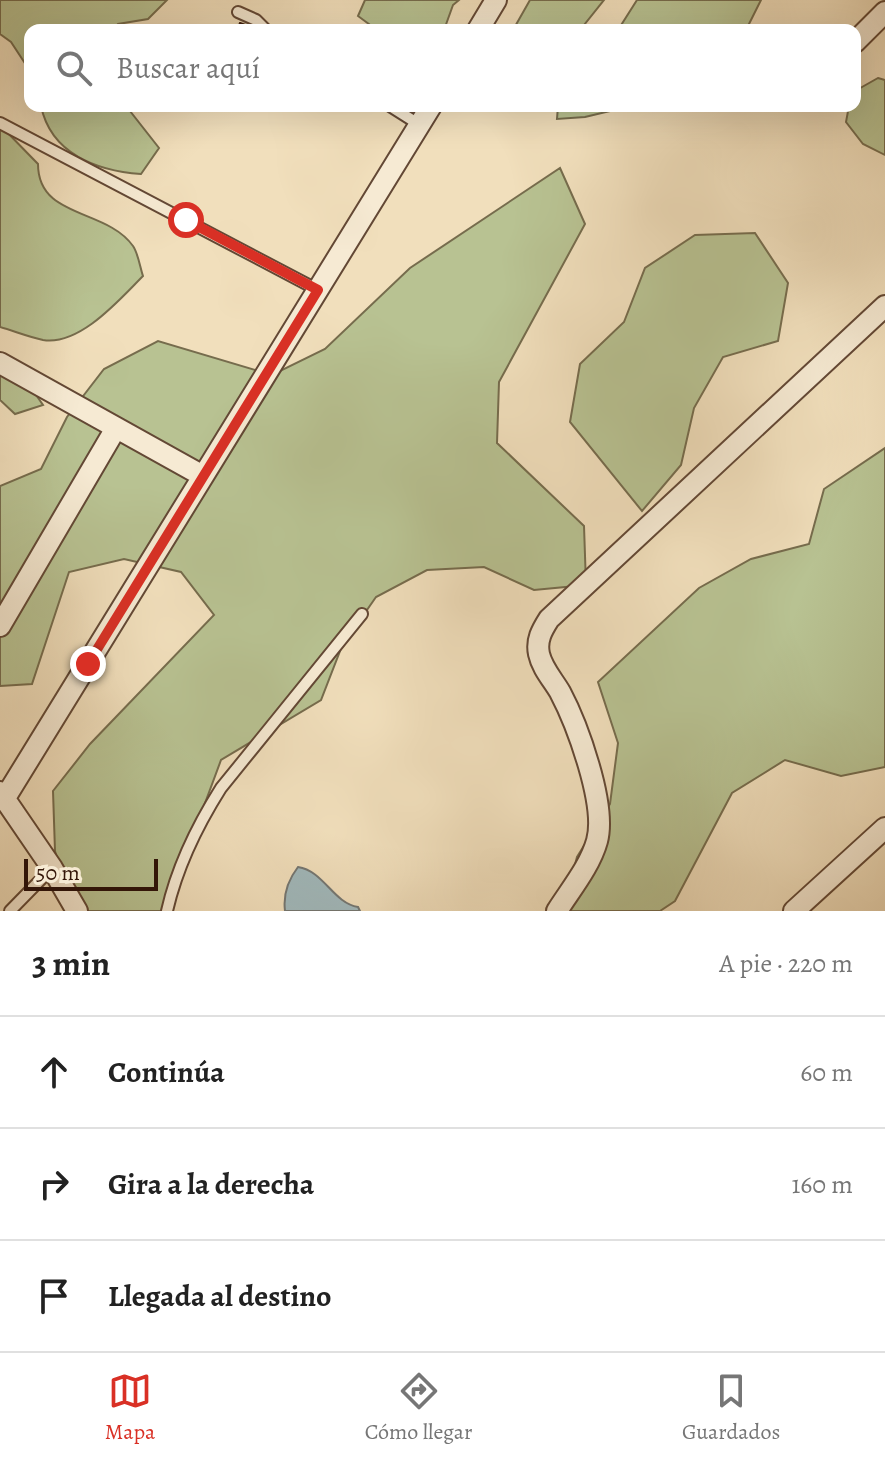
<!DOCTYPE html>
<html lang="es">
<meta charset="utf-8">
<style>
body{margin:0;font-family:Alegreya,serif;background:#f6f6f6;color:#222}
.scale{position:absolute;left:24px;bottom:20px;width:134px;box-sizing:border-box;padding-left:8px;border:4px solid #341608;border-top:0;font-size:22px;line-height:28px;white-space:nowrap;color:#341608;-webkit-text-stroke:6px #f6ead3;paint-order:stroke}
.stop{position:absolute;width:24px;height:24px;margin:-18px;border:6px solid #d93025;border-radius:50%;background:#fff}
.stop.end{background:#d93025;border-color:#fff;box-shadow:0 2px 8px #0008}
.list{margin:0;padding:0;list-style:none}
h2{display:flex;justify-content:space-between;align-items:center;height:104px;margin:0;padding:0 32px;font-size:34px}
h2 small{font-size:26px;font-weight:400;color:#767676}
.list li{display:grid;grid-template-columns:52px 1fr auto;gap:24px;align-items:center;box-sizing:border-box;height:112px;padding:0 32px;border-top:2px solid #e0e0e0}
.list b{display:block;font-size:30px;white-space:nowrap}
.list em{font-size:26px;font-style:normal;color:#767676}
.icon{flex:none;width:44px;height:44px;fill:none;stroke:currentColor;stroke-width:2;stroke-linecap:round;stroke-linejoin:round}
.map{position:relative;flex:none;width:885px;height:911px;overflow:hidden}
.search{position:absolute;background:#fff;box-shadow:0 8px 32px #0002;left:24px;right:24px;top:24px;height:88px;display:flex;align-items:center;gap:20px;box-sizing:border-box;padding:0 28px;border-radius:16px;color:#767676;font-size:30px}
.sheet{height:440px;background:#fff}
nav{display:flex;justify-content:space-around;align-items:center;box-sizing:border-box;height:112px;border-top:2px solid #e0e0e0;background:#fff;font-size:22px;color:#767676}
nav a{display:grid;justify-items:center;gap:4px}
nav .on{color:#d93025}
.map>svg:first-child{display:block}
.green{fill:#b8c292;stroke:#766c4d;stroke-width:2}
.water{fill:#a1b9bc;stroke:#757874;stroke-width:2}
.building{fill:#e79985;stroke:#341608;stroke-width:2;filter:url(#shadow)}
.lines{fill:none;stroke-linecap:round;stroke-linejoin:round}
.service-casing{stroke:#634835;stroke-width:14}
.minor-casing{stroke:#634835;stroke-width:24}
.service{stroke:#f6ead3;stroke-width:10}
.minor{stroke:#f6ead3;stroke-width:20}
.route{stroke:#d93025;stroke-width:10}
</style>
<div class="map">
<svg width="885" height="911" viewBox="0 0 885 911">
<defs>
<filter id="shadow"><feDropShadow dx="5" dy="-5" stdDeviation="4" flood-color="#0004"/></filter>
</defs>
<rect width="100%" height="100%" fill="#f1dfbc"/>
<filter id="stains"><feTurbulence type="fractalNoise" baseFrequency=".0025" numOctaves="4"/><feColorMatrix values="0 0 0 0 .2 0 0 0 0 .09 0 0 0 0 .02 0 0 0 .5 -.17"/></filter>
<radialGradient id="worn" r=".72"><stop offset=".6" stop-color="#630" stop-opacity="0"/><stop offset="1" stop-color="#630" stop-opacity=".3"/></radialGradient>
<path class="green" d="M0,0H167L148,19L118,24L113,30H30V71L11,42L0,34Z
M365,0H459L453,5L444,30H377L358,16Z
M530,0H604L580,30H513Z
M637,0H761L746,30H618Z
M878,78L885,80V155L863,144L846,122L849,106H855V91Z
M41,106H126L159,148L141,174C97,171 51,154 41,106Z
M558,106H631L585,117L557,119Z
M0,125L38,164C38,219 106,208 133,246C138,253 140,267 143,276C120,299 80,346 43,340C29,337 14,331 0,327Z
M560,168L585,224L499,382L497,443L584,526L586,585L534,590L484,567L427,570L376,597L342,646L321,700L221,760L165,911H72L55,851L53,791L90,744L214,615L181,572L124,559L69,572L32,684L0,686V486L41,469L67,417L104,369L158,341L272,375L325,349L410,268Z
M755,233L788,283L778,341L723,357L694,408L681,465L642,511L570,422L580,364L624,322L645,268L695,235Z
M0,369L25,379L43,405L15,414L0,400Z
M885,448V767L841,776L785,760L732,793L675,901L660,911H563L577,857L610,804L618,743L598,682L699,588L751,559L809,544L824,489Z"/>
<path class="water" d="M298,867C324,871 333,903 358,907L360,911H285C283,895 288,880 298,867Z"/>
<path class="building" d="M240,23L251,27L250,30H237Z"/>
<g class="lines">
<defs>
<path id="service" d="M238,12L256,20L266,30
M390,106L420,125
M0,123L318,290
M10,911L52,868
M167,911C177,867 197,826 221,788L362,614"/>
<path id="minor" d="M478,30L496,0
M855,42L885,12
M0,363L203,476
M0,626L116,428
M0,792L52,868L77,911
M5,798L431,106
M557,911C571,889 590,866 597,841C607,805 577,724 560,692C553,680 542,668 539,654C536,640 542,630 549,619L885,306
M794,911L885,828"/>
</defs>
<use href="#service" class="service-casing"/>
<use href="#minor" class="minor-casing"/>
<use href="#service" class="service"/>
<use href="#minor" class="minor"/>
</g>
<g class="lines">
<path class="route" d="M88,664L318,290L186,220"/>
</g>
<rect width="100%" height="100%" filter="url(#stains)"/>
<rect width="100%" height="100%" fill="url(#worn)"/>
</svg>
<div class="scale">50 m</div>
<div class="stop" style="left:186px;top:220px"></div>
<div class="stop end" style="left:88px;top:664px"></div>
<div class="search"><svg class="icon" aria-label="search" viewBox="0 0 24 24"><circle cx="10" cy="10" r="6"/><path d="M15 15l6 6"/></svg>Buscar aquí</div>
</div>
<section class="sheet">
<h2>3 min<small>A pie · 220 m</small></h2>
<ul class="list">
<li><svg class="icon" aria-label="ahead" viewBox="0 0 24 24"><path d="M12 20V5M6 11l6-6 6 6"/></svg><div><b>Continúa</b></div><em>60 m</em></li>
<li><svg class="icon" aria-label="right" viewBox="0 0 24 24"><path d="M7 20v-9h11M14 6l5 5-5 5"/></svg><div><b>Gira a la derecha</b></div><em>160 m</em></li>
<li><svg class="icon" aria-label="arrive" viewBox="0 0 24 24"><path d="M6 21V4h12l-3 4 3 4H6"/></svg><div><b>Llegada al destino</b></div></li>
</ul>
</section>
<nav>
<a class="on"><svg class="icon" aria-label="map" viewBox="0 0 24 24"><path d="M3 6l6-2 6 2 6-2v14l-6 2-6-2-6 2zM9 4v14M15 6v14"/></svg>Mapa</a>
<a><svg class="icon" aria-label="directions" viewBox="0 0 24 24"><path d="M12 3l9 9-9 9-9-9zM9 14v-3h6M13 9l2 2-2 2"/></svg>Cómo llegar</a>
<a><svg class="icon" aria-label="saved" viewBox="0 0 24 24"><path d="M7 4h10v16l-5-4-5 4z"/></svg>Guardados</a>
</nav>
